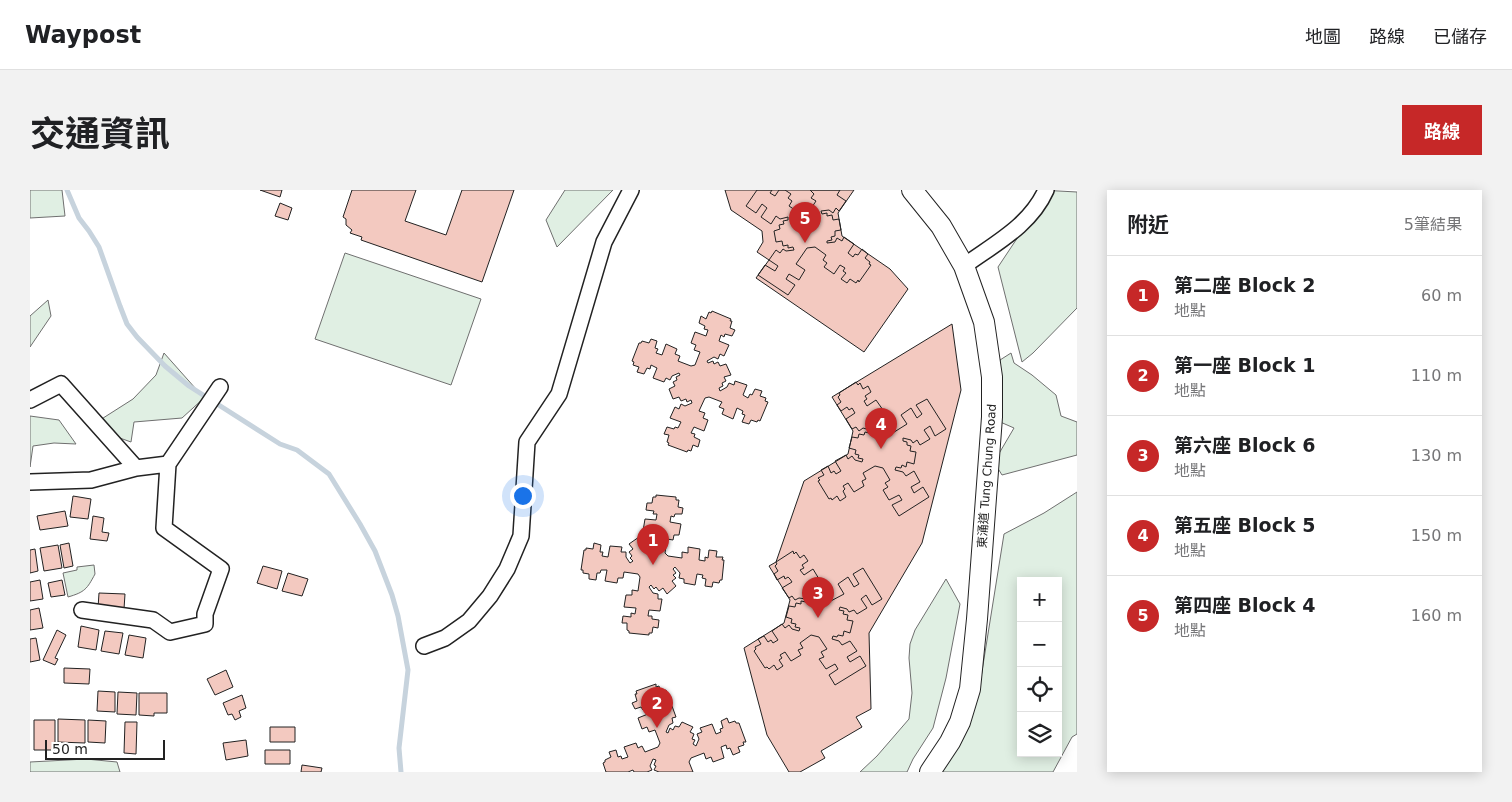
<!DOCTYPE html>
<html lang="zh-TW">
<meta charset="utf-8">
<style>
body{margin:0;font-family:"DejaVu Sans","Noto Sans TC",sans-serif;background:#f2f2f2;color:#202124}
.controls{position:absolute;right:15px;bottom:15px;display:grid;overflow:hidden;border-radius:0px;box-shadow:0 2px 12px #0003}
.controls button{width:45px;height:45px;display:grid;place-items:center;padding:0;border:0;border-bottom:1px solid #e0e0e0;background:#fff;color:#202124;font:25px sans-serif}
.scale{position:absolute;left:15px;bottom:12px;width:120px;box-sizing:border-box;padding-left:5px;border:2px solid #222;border-top:0;font-size:14px;line-height:18px;white-space:nowrap;color:#222;-webkit-text-stroke:4px #fff;paint-order:stroke}
.you{position:absolute;left:492px;top:305px;width:18px;height:18px;margin:-12px;border:4px solid #fff;border-radius:50%;background:#1a73e8;box-shadow:0 0 0 8px #1a73e833}
.badge{display:grid;place-items:center;width:32px;height:32px;border-radius:50%;background:#c62828;color:#fff;font-size:16px;font-weight:700}
.pin{position:absolute;translate:-50% -41px;filter:drop-shadow(0 1px 2px #0008)}
.pin::after{content:'';position:absolute;top:26px;width:18px;height:15px;background:inherit;clip-path:polygon(0 0,100% 0,50% 100%)}
.list{margin:0;padding:0;list-style:none}
h2{display:flex;justify-content:space-between;align-items:center;height:65px;margin:0;padding:0 20px;font-size:21px}
h2 small{font-size:16px;font-weight:400;color:#757577}
.list li{display:grid;grid-template-columns:32px 1fr auto;gap:15px;align-items:center;box-sizing:border-box;height:80px;padding:0 20px;border-top:1px solid #e0e0e0}
.list b{display:block;font-size:19px;white-space:nowrap}
.list p{margin:0;font-size:16px;white-space:nowrap;color:#757577}
.list em{font-size:16px;font-style:normal;color:#757577}
.icon{flex:none;width:28px;height:28px;fill:none;stroke:currentColor;stroke-width:2;stroke-linecap:round;stroke-linejoin:round}
.map{position:relative;flex:none;width:1047px;height:582px;overflow:hidden;border-radius:0px}
header{display:flex;align-items:center;gap:30px;box-sizing:border-box;height:70px;padding:0 25px;background:#fff;border-bottom:1px solid #e0e0e0}
header strong{font-size:24px}
nav{display:flex;gap:28px;margin-inline-start:auto;font-size:18px}
.intro{display:flex;align-items:center;justify-content:space-between;box-sizing:border-box;height:120px;padding:0 30px}
h1{margin:0;font-size:35px}
.button{padding:12px 22px;border-radius:0px;background:#c62828;color:#fff;font-size:18px;font-weight:700}
main{display:flex;gap:30px;padding:0 30px}
aside{flex:1;background:#fff;border-radius:0px;box-shadow:0 2px 12px #0003}
.map>svg:first-child{display:block}
.green{fill:#e0efe3;stroke:#6f6f6f;fill-rule:evenodd}
.lines{fill:none;stroke-linecap:round;stroke-linejoin:round}
.stream{stroke:#c7d3dd;stroke-width:5}
.building{fill:#f3c9c0;stroke:#222}
.street-casing{stroke:#222;stroke-width:18}
.secondary-casing{stroke:#222;stroke-width:22}
.street{stroke:#fff;stroke-width:15}
.secondary{stroke:#fff;stroke-width:20}
.labels{text-anchor:middle;dominant-baseline:central;stroke-width:4;stroke-linejoin:round;paint-order:stroke}
.street-label{font-size:12px;fill:#222;stroke:#fff}
</style>
<header>
<strong>Waypost</strong>
<nav><a>地圖</a><a>路線</a><a>已儲存</a></nav>
</header>
<div class="intro"><h1>交通資訊</h1><a class="button">路線</a></div>
<main>
<div class="map">
<svg width="1047" height="582" viewBox="0 0 1047 582">
<rect width="100%" height="100%" fill="#fff"/>
<path class="green" d="M0,0H32L35,26L0,28Z
M535,0H583L527,57L516,30Z
M1010,0L1047,2V118L1003,163L992,172L968,77L992,41Z
M315,63L451,109L421,195L285,149Z
M18,110L21,126L0,157V126Z
M134,163L174,208L152,228L104,232L101,252L59,237L103,209L126,185Z
M981,163L984,173L1002,185L1026,205L1031,226L1047,232V265L972,285L964,272L984,238L968,231L970,170Z
M0,226L29,230L46,254L24,253L3,256L0,277Z
M1047,302V544L1042,547L1023,582H909L949,500L974,344L1014,323ZM991,391H1028V563H991Z
M64,375L65,384C57,399 55,402 38,407L33,383L47,380V377Z
M916,389L930,414L916,488L903,538L883,569L877,582H830L847,566L879,529L882,503L879,468L880,454L885,440Z
M56,569L87,572L90,582H0V572Z"/>
<g class="lines">
<path class="stream" d="M37,0L49,28L59,41L69,57L90,116L97,134L107,147L135,176L159,196L250,254L267,260L299,284L330,334L345,361L362,405L368,426L378,480L369,558L371,582"/>
</g>
<path class="building" d="M230,0H252L250,7Z
M322,0H386L375,31L416,45L432,0H484L452,92L331,50L332,47L320,43L322,40L316,35V29L313,27Z
M695,0H824L808,23L812,46L860,79L878,99L834,162L726,88L739,70L727,62L733,52L732,41L701,20Z
M727,0H742L740,3L745,6L749,0H755L761,4L758,8L762,11L759,16L771,24L778,23L786,11L781,8L784,4L780,0H810L807,5L816,11L809,21L806,18L803,23L799,20L791,21L792,24L797,23V26L802,25L803,30L809,29L811,40L805,41V46L801,47L802,50L797,51V53L805,52L807,48L812,51L814,47L824,54L818,63L823,67L825,64L828,65L832,59L838,64L835,68L840,72L839,74L841,75L829,92L828,90L826,93L820,89L817,93L811,89L816,83L813,81L815,78L810,75L804,84L794,77L797,73L793,70L796,65L785,57L777,58L766,74L775,80L769,90L759,84L756,89L765,95L758,105L728,85L735,75L745,81L748,76L739,70L746,60L750,63L753,59L756,61L764,60L763,57L758,58V55L753,56L752,51L746,52L744,41L750,39L749,35L754,34L753,31L758,30V27L750,29L746,26L741,34L731,27L737,18L732,14L726,23L716,16Z
M250,13L262,18L258,30L245,26Z
M682,121L701,129L700,131H702L700,138L705,140L702,146L695,144L694,147L691,145L689,151L699,155L694,166L690,164L688,169L684,167L677,171L678,173L683,171L684,174L688,172L690,176L696,174L701,185L694,187L696,191L692,193L693,196L689,198L690,201L697,197L699,193L704,195L705,191L717,195L713,205L718,208L720,204L722,205L725,199L732,201L730,206L736,208L735,211L738,212L730,231L728,230L727,232L721,230L719,234L712,232L715,225L712,224L713,221L707,218L703,229L692,224L694,219L689,217L692,212L679,207L675,208L669,221L675,223L673,228L678,230L674,241L664,237L661,243L665,244L664,247L670,250L668,257L663,255L661,261L658,260L657,262L638,255L639,253L637,252L639,245L634,244L637,237L644,239L645,237L648,238L651,232L640,228L645,217L649,219L651,214L655,216L662,213L661,210L657,212L656,209L651,211L649,207L643,209L639,199L645,196L643,192L647,190L646,187L650,185L649,183L642,186L640,190L636,188L634,192L623,188L627,178L621,175L620,179L617,178L614,184L607,182L609,177L603,175L604,172L602,171L609,153H611L612,151L619,153L621,149L627,151L625,158L628,159L626,163L632,165L636,154L647,159L645,164L650,166L648,171L661,176L665,175L670,162L664,160L666,155L661,153L665,142L676,146L678,140L674,139L675,136L669,133L671,126L676,129L679,122L681,123Z
M922,134L931,200L892,353L839,443L841,519L826,527L832,537L791,561L795,568L770,582H759L737,545L714,458L754,433L760,410L739,376L746,372L774,291L818,264L823,241L802,207Z
M826,192L828,195L830,193L833,199L838,196L841,202L835,206L837,209L834,211L837,216L846,210L853,220L848,223L851,227L846,231L853,242L861,244L877,234L871,225L881,218L887,228L892,224L886,215L897,209L916,239L905,246L900,236L894,240L900,249L890,255L887,250L883,253L881,250L873,248V251L877,252V255L881,256L880,261L886,262L884,274L877,272L876,277L872,275L871,278L866,277L865,280L873,282L876,286L884,281L890,292L881,297L884,303L893,297L899,307L869,326L862,315L872,310L869,305L859,310L853,300L858,297L855,293L860,290L853,278L845,276L833,283L836,289L832,291L834,296L824,302L818,293L813,296L815,299L813,301L816,307L810,311L807,306L802,310L801,308L799,309L788,291L790,290L788,288L794,285L791,280L798,276L801,283L804,281L806,284L811,281L805,271L816,265L818,269L822,266L825,270L832,272L833,269L828,268L829,265L825,264L826,260L819,258L822,247L828,248L829,244L834,245L835,242L839,243L840,240L833,238L829,241L826,237L822,239L816,229L825,223L822,218L819,220L817,217L811,221L807,215L811,212L808,207L810,205L809,203Z
M626,305L646,307V310H649L648,317L653,318L652,324H645L644,327L641,326L640,332L651,334L649,345H644L643,350L637,349L635,363L638,366L652,368V362L658,363V357L670,359L669,370L675,371V367L678,368L679,360L687,361L686,367H693L692,370H694L692,390H690L689,393L683,392L682,397L675,396L676,389L672,388L673,385L667,384L665,395L654,393V389L649,388L650,383L645,377L643,379L646,383L643,385L646,388L642,391L646,396L637,404L633,398L629,401L626,397L624,399L621,395L619,397L623,403L628,404V409H632L630,421L619,420L618,426H622V429L629,430L628,438L623,437L622,443H619V445L599,443V441L597,440V433H592L593,426L601,427V423L605,424L606,418L594,417L596,405H602V400L608,401L610,387L608,384L594,382L593,388H588L587,393L575,391L577,380H571L570,383H567L566,390L559,389V384L553,383V380H551L554,360H556V358L563,359L564,353L571,355L570,362H573L572,366L578,367L580,356L592,357L591,362H596V367L600,373L603,371L600,368L602,366L599,362L603,359L599,354L609,347L612,352L616,349L619,353L621,351L624,355L627,353L622,347H617L618,342L613,341L615,329L626,330L627,324H623L624,321L616,320L617,313H622L623,307H626Z
M43,306L61,309L58,329L40,327Z
M35,321L38,336L10,340L7,326Z
M63,326L74,328L72,342L79,343L77,351L60,349Z
M39,353L43,376L34,378L30,355Z
M28,355L32,378L14,381L10,358Z
M5,359L8,381L0,383V360Z
M763,361L764,364L766,362L770,368L774,365L778,371L772,375L774,378L770,380L774,385L783,379L789,389L785,392L787,397L782,400L790,412L797,413L814,404L808,394L818,387L824,397L829,394L823,384L833,378L852,409L842,415L836,405L831,409L837,418L827,424L824,420L819,422L817,419L810,417L809,420L814,421L813,424L818,425L817,430L823,431L820,443L814,441L813,446L808,445L807,447L803,446L802,449L809,451L812,455L820,451L827,461L817,467L820,472L830,466L836,476L805,495L799,485L808,479L805,474L796,479L789,469L794,467L791,462L797,459L789,447L781,445L770,453L773,458L768,460L771,465L761,471L755,462L750,465L752,468L749,470L753,476L747,480L744,475L739,479L737,477L735,478L724,461L726,459L725,457L731,454L728,449L734,446L738,452L741,450L743,453L748,450L742,441L752,434L755,438L759,435L762,439L769,441L770,438L765,437L766,434L761,433L762,429L756,427L759,416L765,417L766,413L771,414V411L776,412V409L769,408L765,410L762,406L759,408L752,398L762,392L760,389L758,387L755,389L754,386L747,390L744,384L748,381L745,376L747,374L746,372Z
M233,376L252,381L247,399L227,393Z
M258,383L278,389L272,406L252,401Z
M10,390L13,409L0,411V392Z
M32,390L35,405L21,407L18,393Z
M69,403L95,404L94,419L68,418Z
M9,418L13,438L0,440V420Z
M51,436L69,440L66,460L48,457Z
M27,440L36,445L25,468L28,469L25,475L13,470Z
M75,441L93,443L89,464L71,461Z
M99,445L116,448L113,468L95,465Z
M6,448L10,470L0,472V449Z
M34,478L60,479L59,494L34,493Z
M196,480L203,497L185,505L177,489Z
M626,494V497L629,496L631,502L636,500L638,507L632,509L633,512L629,514L631,519L642,516L646,527L642,528L643,533L639,535L636,542L638,543L640,538L643,540L645,536L649,537L652,532L663,537L660,542L664,544L662,549L665,550L663,554L666,556L669,549L667,544L672,542L670,538L682,534L686,544L691,542L690,539L693,538L691,531L697,528L699,533L705,531L706,533H709L716,552H713L714,555L708,557L710,562L703,565L700,558L697,559L696,555L691,557L694,568L683,572L681,567L676,569L674,563L661,568L659,572L663,582H629L624,580L626,576L624,575L626,570L623,569L620,576L622,580L617,582H604L603,580L598,582H576L573,573L575,572V570L581,567L579,562L586,560L588,567L591,566L592,569L598,567L594,557L606,553L608,558L612,556L615,562L628,557L630,553L625,540L619,542L617,537L612,539L608,528L618,524L616,519L613,520L611,517L605,519L602,513L607,511L605,504H607L606,501Z
M68,501L85,502V522L67,521Z
M88,502L107,503L106,525L87,524Z
M109,503H137V523H124V526L109,525Z
M212,505L216,518L209,521L211,527L205,530L202,524L198,525L193,513Z
M28,529L55,530V553L28,552Z
M4,530H25V560H4Z
M58,530L76,531L75,553L58,552Z
M95,532H107L106,564L94,563Z
M240,537H265V552H240Z
M216,550L218,566L196,570L193,553Z
M235,560H260V574H235Z
M272,575L292,578L291,582H271Z"/>
<g class="lines">
<defs>
<path id="street" d="M934,76C964,54 1000,36 1016,0
M0,210L31,194L106,278
M0,292L61,290L106,278L138,274
M52,420L123,430L140,442L175,434V424L191,379L134,338L138,274L190,197
M394,456L415,448L439,431L460,406L477,379L491,346L497,252L529,204L574,52L601,0"/>
<path id="secondary" d="M882,0L911,36L934,76L954,132L962,187V227L947,429L940,499L930,532L920,552L900,582"/>
</defs>
<use href="#street" class="street-casing"/>
<use href="#secondary" class="secondary-casing"/>
<use href="#street" class="street"/>
<use href="#secondary" class="secondary"/>
</g>
<g class="labels">
<g class="street-label">
<text transform="translate(957 286) rotate(-86)">東涌道 Tung Chung Road</text>
</g>
</g>
</svg>
<div class="controls">
<button>+</button>
<button>−</button>
<button><svg class="icon" aria-label="locate" viewBox="0 0 24 24"><circle cx="12" cy="12" r="6"/><path d="M12 2v4M12 18v4M2 12h4M18 12h4"/></svg></button>
<button><svg class="icon" aria-label="layers" viewBox="0 0 24 24"><path d="M12 4l9 5-9 5-9-5zM3 14l9 5 9-5"/></svg></button>
</div>
<div class="scale">50 m</div>
<div class="you"></div>
<div class="pin badge" style="left:623px;top:375px">1</div>
<div class="pin badge" style="left:627px;top:538px">2</div>
<div class="pin badge" style="left:788px;top:428px">3</div>
<div class="pin badge" style="left:851px;top:259px">4</div>
<div class="pin badge" style="left:775px;top:53px">5</div>
</div>
<aside>
<h2>附近<small>5筆結果</small></h2>
<ul class="list">
<li><span class="badge">1</span><div><b>第二座 Block 2</b><p>地點</p></div><em>60 m</em></li>
<li><span class="badge">2</span><div><b>第一座 Block 1</b><p>地點</p></div><em>110 m</em></li>
<li><span class="badge">3</span><div><b>第六座 Block 6</b><p>地點</p></div><em>130 m</em></li>
<li><span class="badge">4</span><div><b>第五座 Block 5</b><p>地點</p></div><em>150 m</em></li>
<li><span class="badge">5</span><div><b>第四座 Block 4</b><p>地點</p></div><em>160 m</em></li>
</ul>
</aside>
</main>
